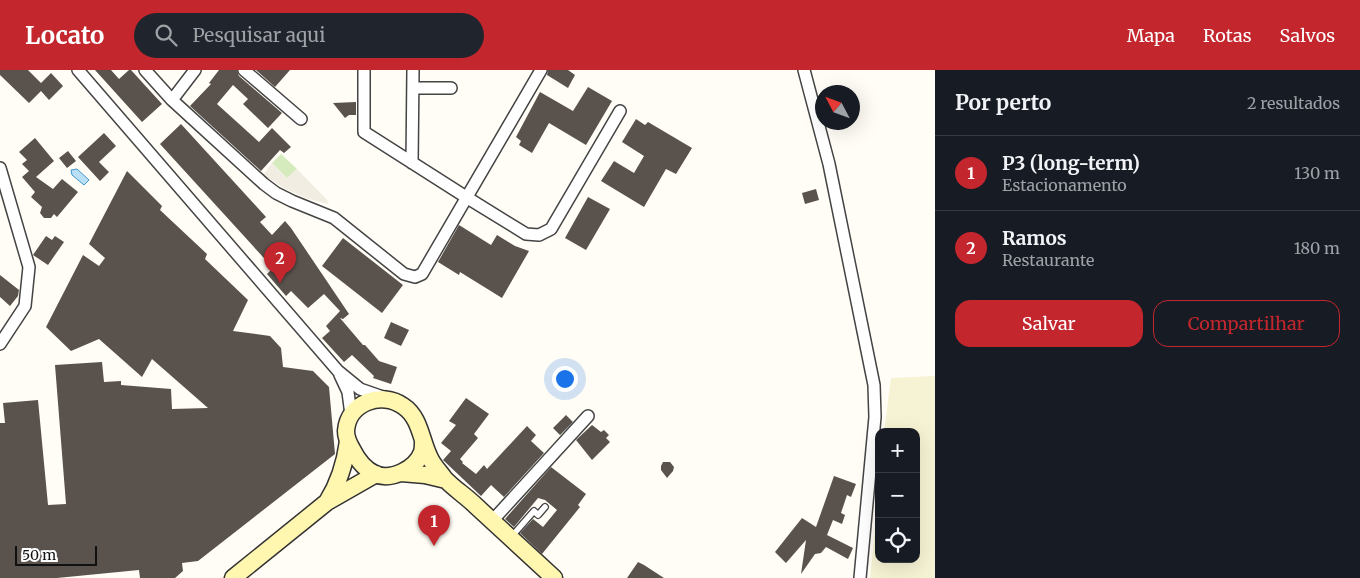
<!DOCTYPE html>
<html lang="pt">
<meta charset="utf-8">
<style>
body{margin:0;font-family:Merriweather,serif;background:#20242c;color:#f1f3f6}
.controls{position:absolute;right:15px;bottom:15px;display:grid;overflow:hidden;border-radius:10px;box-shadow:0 5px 20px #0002}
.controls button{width:45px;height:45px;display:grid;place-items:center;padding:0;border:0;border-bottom:1px solid #363941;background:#171b24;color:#f1f3f6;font:25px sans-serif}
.compass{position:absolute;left:815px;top:15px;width:45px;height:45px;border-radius:50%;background:#171b24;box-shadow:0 5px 20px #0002;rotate:311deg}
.scale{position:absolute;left:15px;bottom:12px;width:82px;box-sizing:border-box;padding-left:5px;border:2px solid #111;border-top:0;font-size:14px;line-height:18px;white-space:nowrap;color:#111;-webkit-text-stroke:4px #fff;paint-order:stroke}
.you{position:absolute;left:564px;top:308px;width:18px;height:18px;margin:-12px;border:4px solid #fff;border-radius:50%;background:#1a73e8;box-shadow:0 0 0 8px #1a73e833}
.badge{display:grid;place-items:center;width:32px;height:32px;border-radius:50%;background:#c4262e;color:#fff;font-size:16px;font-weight:700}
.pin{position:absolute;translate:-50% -41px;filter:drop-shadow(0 1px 2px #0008)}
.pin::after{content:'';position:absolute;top:26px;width:18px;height:15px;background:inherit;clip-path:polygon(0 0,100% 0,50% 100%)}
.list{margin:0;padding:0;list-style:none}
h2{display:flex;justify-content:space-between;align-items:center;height:65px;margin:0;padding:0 20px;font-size:21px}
h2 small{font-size:16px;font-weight:400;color:#9ea1a6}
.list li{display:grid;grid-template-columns:32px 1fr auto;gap:15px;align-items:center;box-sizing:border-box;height:75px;padding:0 20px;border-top:1px solid #363941}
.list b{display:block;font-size:19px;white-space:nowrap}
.list p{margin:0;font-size:16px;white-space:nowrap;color:#9ea1a6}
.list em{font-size:16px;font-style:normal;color:#9ea1a6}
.actions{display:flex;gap:10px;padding:15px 20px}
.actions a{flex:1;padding:11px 0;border:1px solid #c4262e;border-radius:15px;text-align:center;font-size:18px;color:#c4262e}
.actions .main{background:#c4262e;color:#fff}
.icon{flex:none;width:28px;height:28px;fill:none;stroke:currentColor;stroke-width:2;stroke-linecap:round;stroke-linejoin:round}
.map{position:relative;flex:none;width:935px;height:508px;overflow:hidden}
header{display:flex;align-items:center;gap:30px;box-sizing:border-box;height:70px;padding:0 25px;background:#c4262e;color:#fff}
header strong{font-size:24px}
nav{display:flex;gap:28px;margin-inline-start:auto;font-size:18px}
.search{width:350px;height:45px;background:#20242c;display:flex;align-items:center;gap:12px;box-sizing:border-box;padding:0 18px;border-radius:28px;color:#9ea1a6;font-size:19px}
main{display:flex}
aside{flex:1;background:#171b24}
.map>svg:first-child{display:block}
.farmland{fill:#f6f3d4}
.green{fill:#d5ebbd}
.plaza{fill:#f1ede2}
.water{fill:#b9e0f7;stroke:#3f96cf}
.building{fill:#5a524d}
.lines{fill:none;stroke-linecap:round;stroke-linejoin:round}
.lane-casing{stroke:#444;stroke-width:8}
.street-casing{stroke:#444;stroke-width:14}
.secondary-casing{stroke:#333;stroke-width:19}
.lane{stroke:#fff;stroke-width:5.5}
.street{stroke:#fff;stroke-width:11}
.secondary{stroke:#fff6b0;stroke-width:16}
</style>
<header>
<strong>Locato</strong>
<div class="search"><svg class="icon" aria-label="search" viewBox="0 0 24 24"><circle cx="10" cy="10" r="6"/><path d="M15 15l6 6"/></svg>Pesquisar aqui</div>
<nav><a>Mapa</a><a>Rotas</a><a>Salvos</a></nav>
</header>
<main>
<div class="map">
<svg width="935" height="508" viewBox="0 0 935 508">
<rect width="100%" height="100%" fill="#fffdf5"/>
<path class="farmland" d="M935,306V508H870L879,417V489H916V362H884L891,308Z"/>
<path class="green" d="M281,84L297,99L287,108L272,93Z"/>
<path class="plaza" d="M272,93L287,108L297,99L329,132L327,134L306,128L286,119L263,105Z"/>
<path class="water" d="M77,99L89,110L84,115L72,105L71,100Z"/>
<path class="building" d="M0,0H28L41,13L51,3L63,16L49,30L41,21L29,33L0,5Z
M95,0H111L119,9L129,0H131L162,34L142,52Z
M219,0H237L239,6L282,43L268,58L243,34L248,29L233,15L217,34L259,72L272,58L291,77L284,83L280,80L261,101L190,36L211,14L209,13Z
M256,0H290L275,17Z
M548,0H568L575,5L568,18L547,5Z
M588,17L612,31L586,75L549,53L532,83L519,75L521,71L516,67L540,22L573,41Z
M356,32V45H349L345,48L333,33Z
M636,49L645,55L648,52L692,78L676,104L666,99L644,137L601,111L614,91L634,103L644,86L622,72Z
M181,54L266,147L260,152L272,165L285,151L291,158L349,244L343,249L340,248L363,275H365L379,291L397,297L391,314L373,308L374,306L352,285L344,292L322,268L330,261L326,256L340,241L324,224L308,238L291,221L286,226L267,204L273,198L160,74Z
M104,63L116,76L99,92L109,102L100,111L78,87Z
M35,68L54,91L36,107L53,119L62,109L78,122L57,147L54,144L51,148H44L40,143L42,137L31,127L35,122L22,107L29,101L22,94L27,90L19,82Z
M68,81L76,91L67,98L59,88Z
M127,101L162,136L160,140L207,184L205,189L248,230L233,261L270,266L281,278L283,297L313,301L329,317L335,384L198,491L182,493L183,501L175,508H140L139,500L57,508H0V353H5L3,333L38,330L48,435L66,434L55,295L102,292L104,312L121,311V315L171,319L172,339L208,338L152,289L142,307L99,269L71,281L46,257L83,185L99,196L105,188L89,174Z
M816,119L819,130L805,134L802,123Z
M588,127L610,139L586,180L565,168Z
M459,155L491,175L497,165L515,176L529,181L502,228L460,202L459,205L438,192Z
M46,166L52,170L55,166L64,172L48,195L33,185Z
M343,168L403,215L382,243L322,196Z
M0,205L19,220L18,226L10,236L0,227Z
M391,252L409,260L401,276L384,268Z
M466,328L489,344L474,364L478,368L460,389L463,392L462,393L476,404L484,395L487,399L527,356L536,365L531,371L544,383L504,427L491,415L481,426L443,390L451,381L441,373L456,355L449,351Z
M566,345L573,352L560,365L553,358Z
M592,355L601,362L604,360L609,365L606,368L610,372L592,390L576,370Z
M663,392H670L674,397L673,401L667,408L661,400V396Z
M551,397L586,424L578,435L580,437L542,484L520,463L533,449L543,457L557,440L545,430L538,428L514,457L505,449Z
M834,406L856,414L851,427L847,425L841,443L845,445L842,454L833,450L827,465L853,478L848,489L826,477L821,483L815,484L801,504L806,470L786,493L775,482L802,448L816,457Z
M638,492L644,495L664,508H627Z"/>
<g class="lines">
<defs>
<path id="lane" d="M512,466L534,441L538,445L545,437"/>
<path id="street" d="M78,0L338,301L360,319L383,327
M145,0L172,30L264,114L276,123L292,131L334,148L404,204L415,207L422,204L541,0
M244,0L301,49
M364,0V62L466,127L526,164L539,165L551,159L620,41
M804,0L829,94L874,315L875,347L860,508
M413,18H451
M172,30L195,0
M412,93L413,0
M0,98L29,197L25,236L0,274
M340,305L348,322L351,345
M492,451L588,346"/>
<path id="secondary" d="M423,371C423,374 423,379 422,382C416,399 391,411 375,404C364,399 357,389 352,379C349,374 346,367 346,361C348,332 382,321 403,336C420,347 421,370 429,386C432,394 439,401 444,408C453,418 466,426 476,436C502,460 528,484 554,508
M401,403L425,405L446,410
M327,432C339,413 345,394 348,371
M233,508L327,432L376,404"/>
</defs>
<use href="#lane" class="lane-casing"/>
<use href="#street" class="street-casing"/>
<use href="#secondary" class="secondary-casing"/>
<use href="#lane" class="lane"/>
<use href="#street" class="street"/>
<use href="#secondary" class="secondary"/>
</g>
</svg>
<div class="controls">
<button>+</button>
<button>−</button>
<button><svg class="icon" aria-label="locate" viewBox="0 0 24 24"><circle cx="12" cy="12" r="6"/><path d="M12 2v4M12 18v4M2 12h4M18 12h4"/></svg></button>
</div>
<svg class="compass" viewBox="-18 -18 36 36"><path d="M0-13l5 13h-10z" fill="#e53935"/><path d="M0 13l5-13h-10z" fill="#9ea1a6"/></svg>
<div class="scale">50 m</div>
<div class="you"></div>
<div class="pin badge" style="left:434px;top:476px">1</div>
<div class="pin badge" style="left:280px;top:213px">2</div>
</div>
<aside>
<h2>Por perto<small>2 resultados</small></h2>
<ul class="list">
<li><span class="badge">1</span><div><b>P3 (long-term)</b><p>Estacionamento</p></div><em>130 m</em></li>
<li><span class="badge">2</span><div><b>Ramos</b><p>Restaurante</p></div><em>180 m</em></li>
</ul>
<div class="actions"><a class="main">Salvar</a><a>Compartilhar</a></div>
</aside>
</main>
